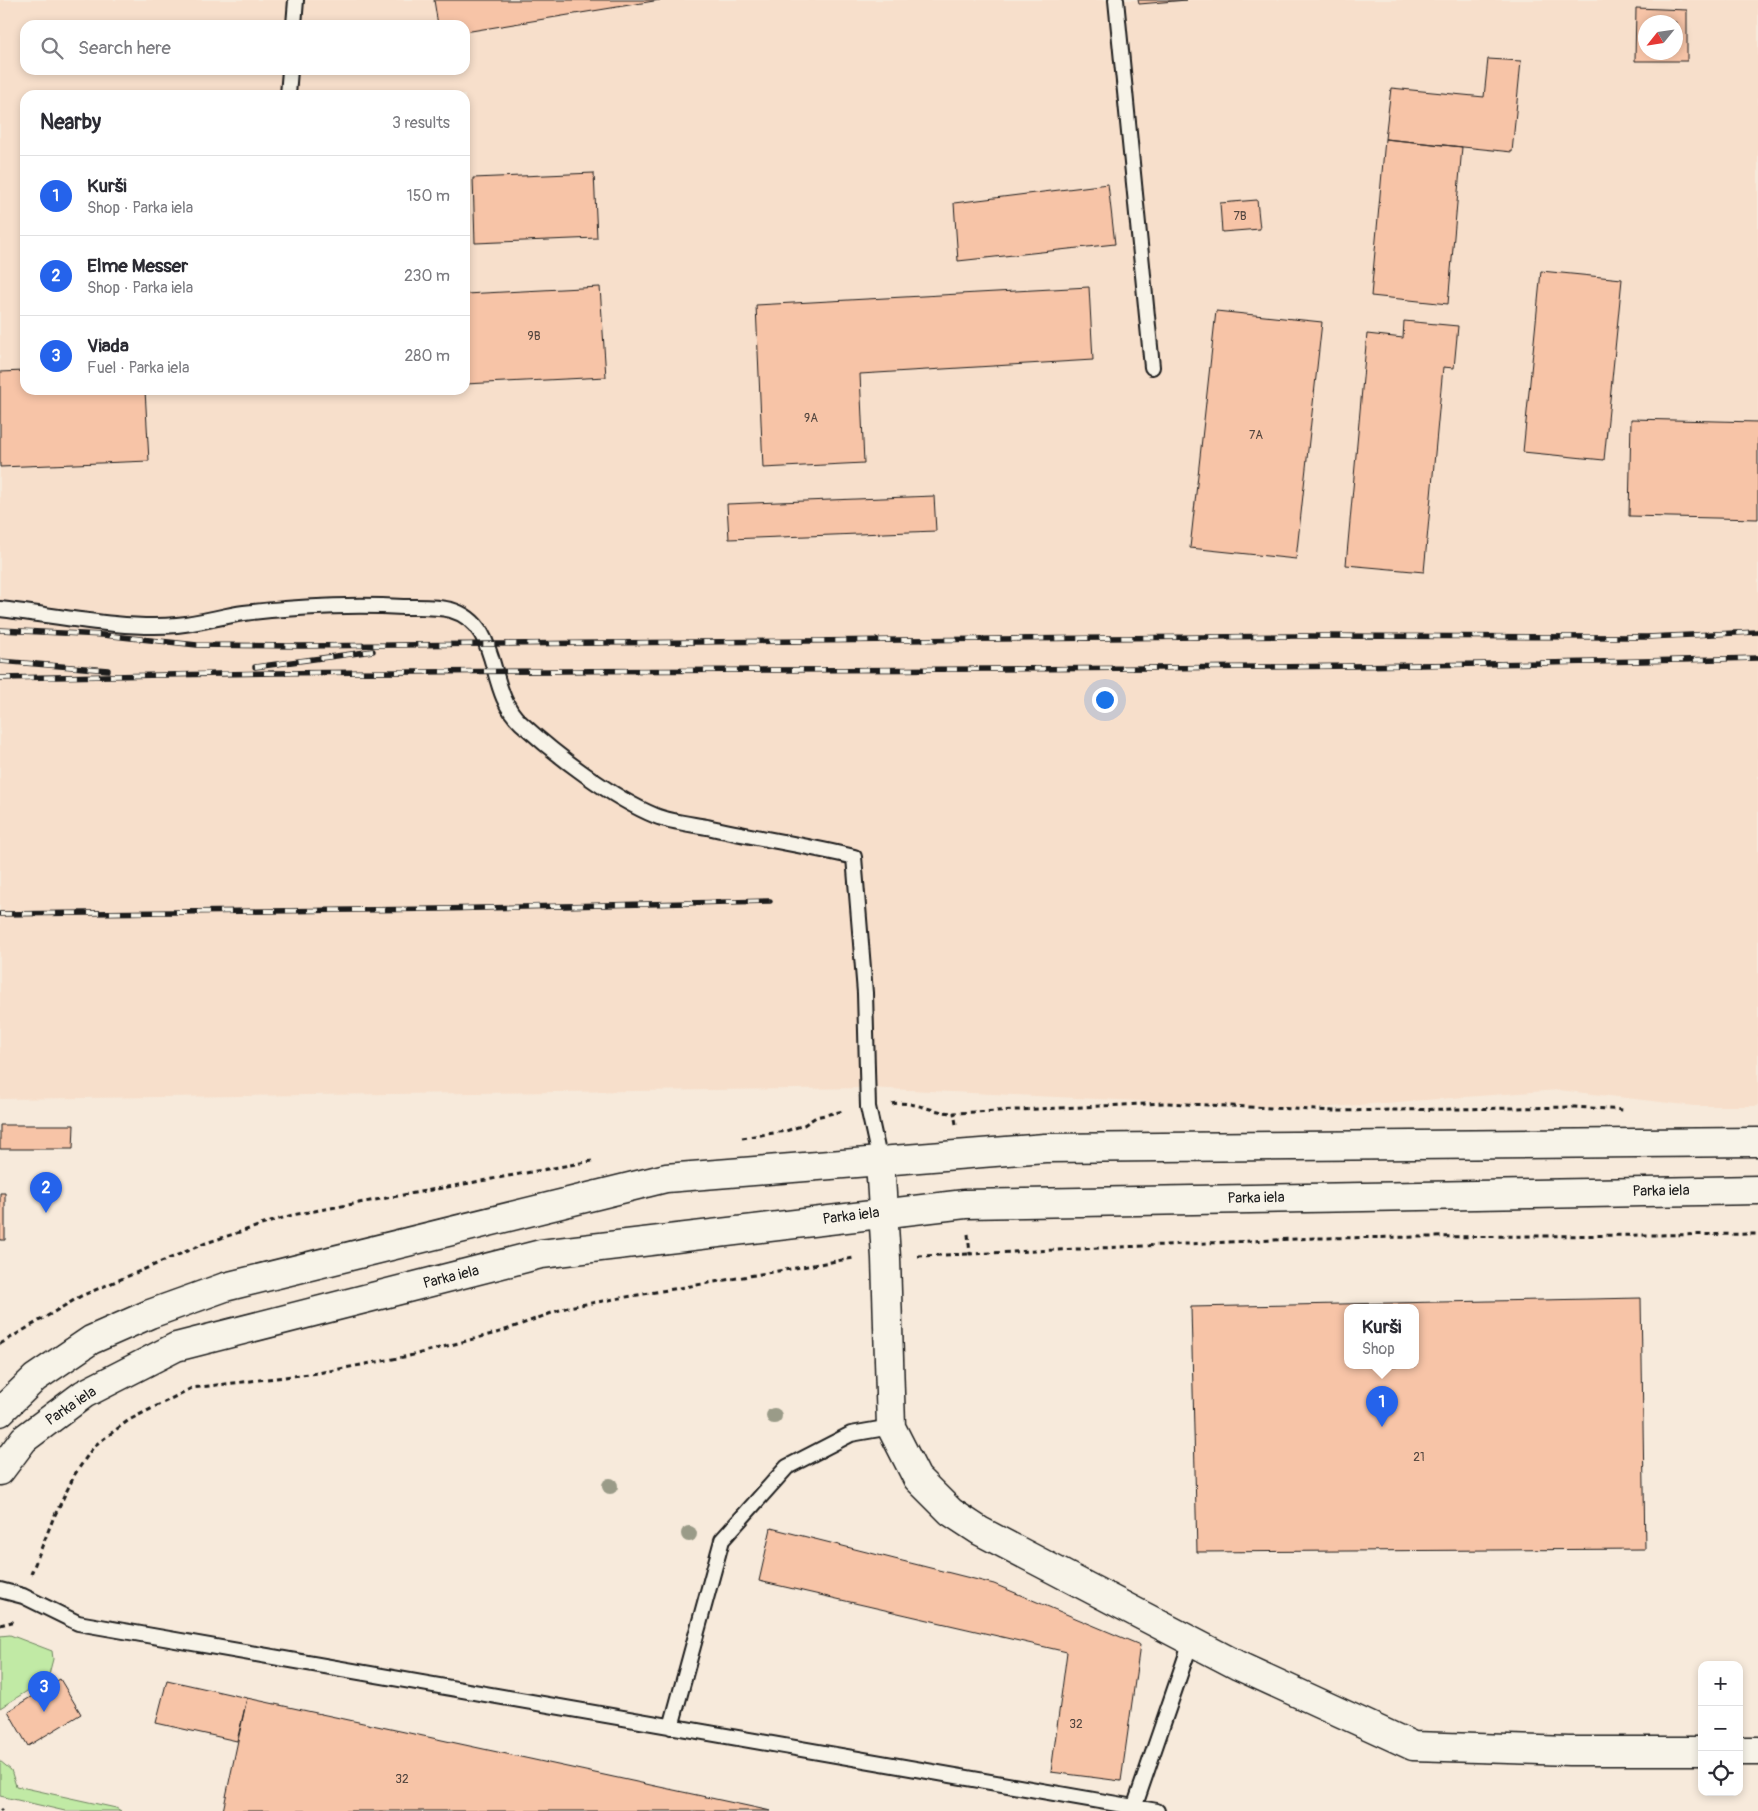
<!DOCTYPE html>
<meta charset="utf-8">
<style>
body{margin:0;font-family:Pangolin,sans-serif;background:#f2f2f3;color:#2b2b33}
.controls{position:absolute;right:15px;bottom:15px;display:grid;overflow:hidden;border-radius:10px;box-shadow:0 2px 8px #0003}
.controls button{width:45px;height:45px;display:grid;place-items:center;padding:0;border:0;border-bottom:1px solid #e1e1e2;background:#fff;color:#2b2b33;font:25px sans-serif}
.compass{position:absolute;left:1638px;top:15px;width:45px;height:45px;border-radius:50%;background:#fff;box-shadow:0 2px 8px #0003;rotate:240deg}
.you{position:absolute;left:1104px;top:699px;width:18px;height:18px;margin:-12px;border:4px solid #fff;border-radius:50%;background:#1a73e8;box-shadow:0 0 0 8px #1a73e833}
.badge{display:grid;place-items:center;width:32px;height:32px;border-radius:50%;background:#2563eb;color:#fff;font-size:16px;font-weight:700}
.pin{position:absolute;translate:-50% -41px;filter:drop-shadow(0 1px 2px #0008)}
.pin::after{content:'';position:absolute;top:26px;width:18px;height:15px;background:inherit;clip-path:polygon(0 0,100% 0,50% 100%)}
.popup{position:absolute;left:1344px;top:1304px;width:75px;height:65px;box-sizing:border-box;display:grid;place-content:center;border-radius:10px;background:#fff;filter:drop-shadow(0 1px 4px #0005);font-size:16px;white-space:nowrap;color:#7c7c81}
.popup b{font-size:19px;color:#2b2b33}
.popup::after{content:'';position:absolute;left:50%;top:100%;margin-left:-10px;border:10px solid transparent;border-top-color:#fff}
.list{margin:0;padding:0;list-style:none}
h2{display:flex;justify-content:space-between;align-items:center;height:65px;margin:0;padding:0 20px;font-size:21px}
h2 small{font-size:16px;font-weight:400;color:#7c7c81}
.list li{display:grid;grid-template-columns:32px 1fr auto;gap:15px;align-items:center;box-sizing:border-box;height:80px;padding:0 20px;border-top:1px solid #e1e1e2}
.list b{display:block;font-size:19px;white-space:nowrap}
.list p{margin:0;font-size:16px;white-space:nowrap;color:#7c7c81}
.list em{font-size:16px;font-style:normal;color:#7c7c81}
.icon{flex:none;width:28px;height:28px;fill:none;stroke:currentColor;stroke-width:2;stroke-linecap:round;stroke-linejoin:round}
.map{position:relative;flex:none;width:1758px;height:1811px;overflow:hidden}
.search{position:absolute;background:#fff;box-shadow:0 2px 8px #0003;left:20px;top:20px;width:450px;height:55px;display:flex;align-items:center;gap:12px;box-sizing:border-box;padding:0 18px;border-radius:15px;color:#7c7c81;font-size:19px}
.panel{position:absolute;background:#fff;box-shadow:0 2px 8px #0003;left:20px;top:90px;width:450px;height:305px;border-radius:15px}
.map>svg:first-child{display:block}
.built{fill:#f7dfcb;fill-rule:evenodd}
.green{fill:#c1eaa5;stroke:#6e8360}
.building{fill:#f7c4a7;stroke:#1c1c1c;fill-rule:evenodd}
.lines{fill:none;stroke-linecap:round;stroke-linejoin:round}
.service-casing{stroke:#1c1c1c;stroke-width:18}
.minor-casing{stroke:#1c1c1c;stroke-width:31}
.trunk-casing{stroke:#1c1c1c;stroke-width:31}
.path{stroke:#1c1c1c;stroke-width:3;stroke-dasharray:5 4;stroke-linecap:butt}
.service{stroke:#f7f3e8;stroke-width:14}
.minor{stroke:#f7f3e8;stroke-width:28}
.trunk{stroke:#f7f3e8;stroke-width:28}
.rail-casing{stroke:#1c1c1c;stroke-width:5.5}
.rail{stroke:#f7f3e8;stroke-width:4;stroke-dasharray:11;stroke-linecap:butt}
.tree{fill:#9a9b88}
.labels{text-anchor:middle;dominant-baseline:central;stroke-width:4;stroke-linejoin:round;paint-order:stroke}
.number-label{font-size:12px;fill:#53463f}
.street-label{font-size:15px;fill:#1c1c1c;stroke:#f7f3e8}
</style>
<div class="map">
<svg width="1758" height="1811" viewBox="0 0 1758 1811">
<rect width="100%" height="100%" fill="#f7eadb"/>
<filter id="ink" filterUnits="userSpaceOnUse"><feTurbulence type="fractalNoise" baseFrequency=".02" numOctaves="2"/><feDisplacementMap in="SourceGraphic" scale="10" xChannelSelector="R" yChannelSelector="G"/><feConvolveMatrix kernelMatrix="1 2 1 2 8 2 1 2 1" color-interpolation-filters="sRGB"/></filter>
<g filter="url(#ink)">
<path class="built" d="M0,0H1758V1106H1694L1559,1090L1304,1109L868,1088L0,1099ZM1646,22H1676V52H1646ZM25,25H465V70H25ZM25,95H465V390H25Z"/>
<path class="green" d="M10,1635L52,1651L53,1659L48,1678L0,1708V1636Z
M0,1761L11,1770L16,1786L116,1808L121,1811H65L0,1796Z"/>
<path class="building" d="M434,0H660L465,32V25H438Z
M1138,0H1187L1139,4Z
M1636,8L1687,10V61H1635ZM1646,22H1676V52H1646Z
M1488,59L1521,61L1512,152L1385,139L1391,88L1484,97Z
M1385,139L1462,147L1448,304L1371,296Z
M594,173L597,238L475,243L473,178Z
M1108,184L1115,244L958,261L954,203Z
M1257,200L1260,229L1222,232L1220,203Z
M1541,271L1622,279L1604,460L1523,452Z
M600,287L606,377L465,384V294Z
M1089,287L1093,360L860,374L864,463L763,468L756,305Z
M1216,311L1322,322L1296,559L1190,548Z
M1404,321L1458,326L1454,368L1443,367L1424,572L1346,565L1367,334L1403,338Z
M25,371V390H145L149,461L0,467V372Z
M246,390H332L247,394Z
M1631,419L1758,422V519L1629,516Z
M934,496L936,531L729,539L727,504Z
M0,1125H74L73,1149H0Z
M0,1193H5V1240H0Z
M1641,1298L1645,1549L1197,1552L1191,1307ZM1348,1308H1416V1366H1348Z
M771,1528L994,1584L1140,1645L1121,1781L1051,1772L1067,1652L759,1581Z
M60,1679L81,1714L28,1746L8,1711Z
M167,1680L247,1698L237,1741L156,1723Z
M247,1698L771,1811H223Z"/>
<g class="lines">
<defs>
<path id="service" d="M1116,0L1152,367
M294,25L296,0
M288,95L290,70
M0,609C54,615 124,630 177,625C200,623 222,616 244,613C296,607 350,604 403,607C418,607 436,606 451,610C503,625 485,691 521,723C556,755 612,798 656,816C671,822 691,824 707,827C756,838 805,845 854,857L865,993L868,1107L880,1162
M0,1590L23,1596L78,1623L1157,1811
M671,1727L722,1540L787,1467L851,1434L891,1427
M1133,1811L1191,1642"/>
<path id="minor" d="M880,1162L886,1258L891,1427L917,1478L951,1512L980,1531L1239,1666L1413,1746L1569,1751H1702
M1739,1751H1758"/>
<path id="trunk" d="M0,1412L35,1378L91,1340L150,1314L225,1287L666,1178L1045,1148L1758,1142
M0,1471L24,1439L84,1394L176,1347L541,1254L965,1204L1758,1190"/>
</defs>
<use href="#service" class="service-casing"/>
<use href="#minor" class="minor-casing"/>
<use href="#trunk" class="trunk-casing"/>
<path class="path" d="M892,1104C914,1100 932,1113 954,1113
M956,1124L954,1113L1165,1103L1336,1111L1575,1107L1624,1110
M742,1138L786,1131L804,1125L816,1117L843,1111
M968,1234L970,1254L1316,1238L1758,1234
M918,1256L970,1254
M0,1344L81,1296L206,1243L292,1215L592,1161
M31,1574L53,1519L75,1474L94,1446L129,1420L192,1388L318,1373L409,1356L500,1332L568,1307L854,1258
M0,1625L12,1622L13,1619
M0,1809L2,1811"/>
<use href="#service" class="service"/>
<use href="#minor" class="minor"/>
<use href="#trunk" class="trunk"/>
<defs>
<path id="rail" d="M0,630L103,635L197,645L301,646L1300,636L1647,637L1758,632
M0,661L108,670
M255,667L373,651
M0,678C91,677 183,674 274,673C769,668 1263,672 1758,658
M0,914L440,909L770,901"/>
</defs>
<use href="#rail" class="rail-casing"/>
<use href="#rail" class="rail"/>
</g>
<g class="tree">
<circle cx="774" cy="1416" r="8"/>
<circle cx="610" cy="1486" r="8"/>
<circle cx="689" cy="1534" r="8"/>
</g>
</g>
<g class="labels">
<g class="number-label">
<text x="1240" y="216">7B</text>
<text x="534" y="336">9B</text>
<text x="811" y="418">9A</text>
<text x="1256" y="435">7A</text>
<text x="1419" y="1457">21</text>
<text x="1076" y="1724">32</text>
<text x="402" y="1779">32</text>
</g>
<g class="street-label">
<text transform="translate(1661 1191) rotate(-1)">Parka iela</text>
<text transform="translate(1256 1198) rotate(-1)">Parka iela</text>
<text transform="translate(851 1216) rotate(-7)">Parka iela</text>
<text transform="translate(451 1277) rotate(-14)">Parka iela</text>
<text transform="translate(71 1406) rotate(-34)">Parka iela</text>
</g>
</g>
</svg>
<div class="controls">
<button>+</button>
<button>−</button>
<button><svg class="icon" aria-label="locate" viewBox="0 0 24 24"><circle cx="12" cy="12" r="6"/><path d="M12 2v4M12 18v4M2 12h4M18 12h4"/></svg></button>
</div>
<svg class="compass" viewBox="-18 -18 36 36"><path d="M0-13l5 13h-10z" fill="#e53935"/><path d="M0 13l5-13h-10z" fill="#7c7c81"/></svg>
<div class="you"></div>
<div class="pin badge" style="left:1382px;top:1427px">1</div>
<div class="popup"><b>Kurši</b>Shop</div>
<div class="pin badge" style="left:46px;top:1213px">2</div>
<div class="pin badge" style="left:44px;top:1712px">3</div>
<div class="search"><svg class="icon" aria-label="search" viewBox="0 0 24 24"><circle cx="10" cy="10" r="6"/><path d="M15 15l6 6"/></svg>Search here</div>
<section class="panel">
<h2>Nearby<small>3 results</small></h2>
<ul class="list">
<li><span class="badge">1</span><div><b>Kurši</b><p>Shop · Parka iela</p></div><em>150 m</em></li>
<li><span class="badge">2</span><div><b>Elme Messer</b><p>Shop · Parka iela</p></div><em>230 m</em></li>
<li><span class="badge">3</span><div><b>Viada</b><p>Fuel · Parka iela</p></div><em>280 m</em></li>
</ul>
</section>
</div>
